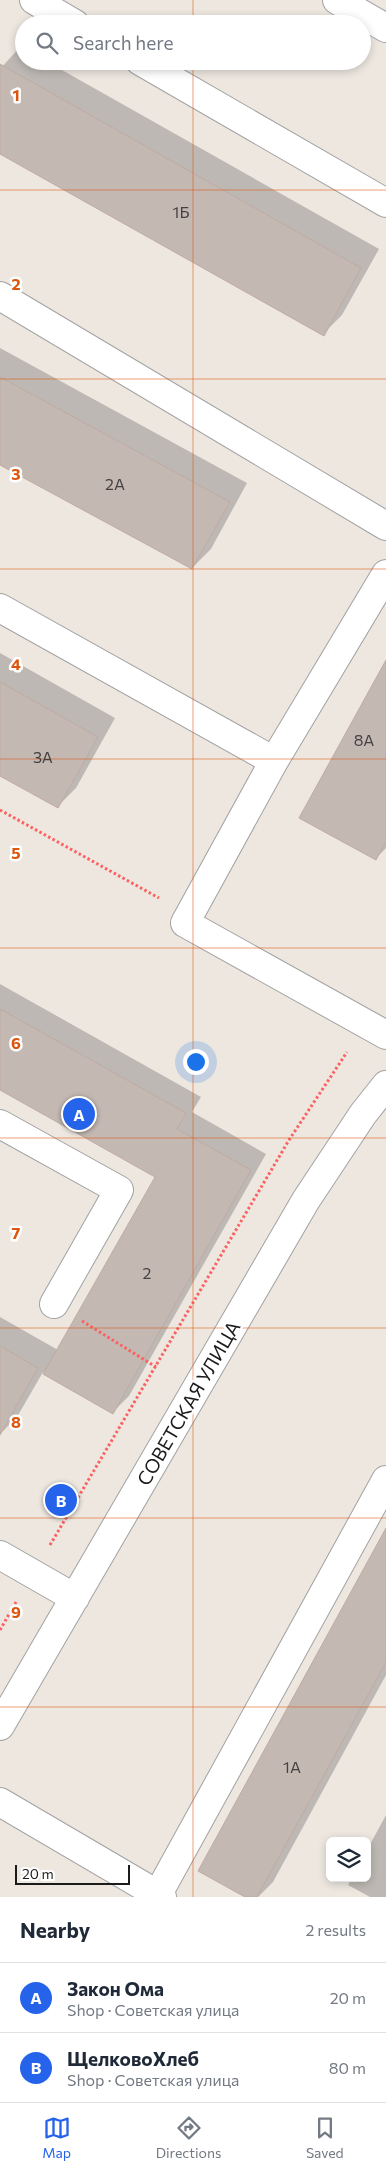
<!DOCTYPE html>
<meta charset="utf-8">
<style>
body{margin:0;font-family:Commissioner,sans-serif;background:#f6f6f7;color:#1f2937}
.controls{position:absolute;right:15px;bottom:15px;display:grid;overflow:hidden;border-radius:8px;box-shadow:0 2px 8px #0003}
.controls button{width:45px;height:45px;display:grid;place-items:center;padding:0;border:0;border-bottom:1px solid #e0e1e3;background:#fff;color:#1f2937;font:25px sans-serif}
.scale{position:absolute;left:15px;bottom:12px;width:115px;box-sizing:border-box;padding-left:5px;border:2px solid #1b1b1b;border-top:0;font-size:14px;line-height:18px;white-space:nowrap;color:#1b1b1b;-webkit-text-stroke:4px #fff;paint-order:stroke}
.you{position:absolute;left:195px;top:1061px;width:18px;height:18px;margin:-12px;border:4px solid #fff;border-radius:50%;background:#1a73e8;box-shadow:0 0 0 8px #1a73e833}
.badge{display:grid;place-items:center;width:32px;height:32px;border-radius:50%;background:#2563eb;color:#fff;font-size:16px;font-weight:700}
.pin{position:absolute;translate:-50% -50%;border:2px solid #fff;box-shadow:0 1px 5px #0006}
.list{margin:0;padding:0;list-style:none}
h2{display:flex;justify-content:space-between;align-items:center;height:65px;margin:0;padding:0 20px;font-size:21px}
h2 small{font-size:16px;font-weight:400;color:#747a83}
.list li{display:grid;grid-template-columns:32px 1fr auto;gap:15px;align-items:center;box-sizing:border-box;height:70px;padding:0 20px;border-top:1px solid #e0e1e3}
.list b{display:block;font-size:19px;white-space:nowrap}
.list p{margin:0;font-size:16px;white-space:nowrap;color:#747a83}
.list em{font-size:16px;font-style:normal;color:#747a83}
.icon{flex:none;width:28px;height:28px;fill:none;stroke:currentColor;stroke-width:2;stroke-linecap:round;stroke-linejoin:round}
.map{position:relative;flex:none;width:386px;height:1897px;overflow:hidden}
.search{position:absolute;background:#fff;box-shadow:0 2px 8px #0003;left:15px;right:15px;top:15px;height:55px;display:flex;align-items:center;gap:12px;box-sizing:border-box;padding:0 18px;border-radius:28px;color:#747a83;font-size:19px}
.sheet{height:205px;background:#fff}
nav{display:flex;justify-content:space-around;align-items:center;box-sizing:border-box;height:70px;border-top:1px solid #e0e1e3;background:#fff;font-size:14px;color:#747a83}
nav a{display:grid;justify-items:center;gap:2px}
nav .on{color:#2563eb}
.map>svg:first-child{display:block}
.shadow{fill:#0003}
.building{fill:#c4b8b3;stroke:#bfaba2}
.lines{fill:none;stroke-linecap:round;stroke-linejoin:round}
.minor-casing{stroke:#a2a2a2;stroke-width:30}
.path{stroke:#fd6061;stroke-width:3;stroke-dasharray:2.5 2.5;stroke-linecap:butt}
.minor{stroke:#fff;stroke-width:28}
.grid{fill:none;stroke:#de560d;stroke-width:1;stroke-opacity:0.55}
.labels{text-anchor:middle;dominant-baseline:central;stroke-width:5;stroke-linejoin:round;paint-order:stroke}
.number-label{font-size:16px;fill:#454241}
.street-label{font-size:19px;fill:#1b1b1b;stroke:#fff}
.grid-label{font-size:16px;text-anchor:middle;font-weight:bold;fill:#de560d;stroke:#fff;stroke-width:5;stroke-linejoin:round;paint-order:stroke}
</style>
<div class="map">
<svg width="386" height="1897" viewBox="0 0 386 1897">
<rect width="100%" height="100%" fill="#ede7e0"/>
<path class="shadow" d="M20,47L24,49V61H46L379,249L342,315L323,334L0,152V69Z
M0,348L247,483L211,549L192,568L0,463Z
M0,653L115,718L76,788L57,807L0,774Z
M386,663V848L376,858Z
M0,984L201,1097L192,1112L266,1154L129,1396L113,1412L43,1372L17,1417L0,1434V1317L58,1350L156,1176L0,1089Z
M386,1531V1675L273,1882L258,1897H248Z
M386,1815V1897H370L348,1885L352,1878H367V1850Z"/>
<path class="building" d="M0,64L361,268L324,336L0,154Z
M0,377L230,502L192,569L0,465Z
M386,660V841L376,860L299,818Z
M0,682L98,737L58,808L0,776Z
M0,1009L186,1113L177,1129L251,1170L113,1414L43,1374L155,1177L0,1090Z
M0,1346L38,1368L0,1435Z
M386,1528V1662L257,1897H245L198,1871Z"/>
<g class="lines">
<defs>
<path id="minor" d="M34,0L75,24
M337,0L386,28
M140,61L386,203
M0,296L386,526
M386,574L274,761L185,923L386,1035
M0,608L274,761
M0,1124L119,1190L54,1304
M0,1555L75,1598
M0,1726L306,1200L363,1114L386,1085
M0,1802L162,1897
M158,1894L386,1480"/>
</defs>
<use href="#minor" class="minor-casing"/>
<path class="path" d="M0,810L159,898
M82,1321L156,1367
M50,1545L289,1140L347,1052
M0,1630L16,1602"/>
<use href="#minor" class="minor"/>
</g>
<path class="grid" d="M193,0V24M193,61V1897M0,190H386M0,379H386M0,569H386M0,759H386M0,948H386M0,1138H386M0,1328H386M0,1518H386M0,1707H386"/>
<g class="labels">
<g class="number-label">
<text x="181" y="211">1Б</text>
<text x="115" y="483">2А</text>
<text x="364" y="739">8А</text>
<text x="43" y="756">3А</text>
<text x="147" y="1272">2</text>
<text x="292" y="1766">1А</text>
</g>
<g class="street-label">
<text transform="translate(188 1403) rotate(-60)">СОВЕТСКАЯ УЛИЦА</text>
</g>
</g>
<g class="grid-label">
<text x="16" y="101">1</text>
<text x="16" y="290">2</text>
<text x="16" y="480">3</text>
<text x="16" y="670">4</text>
<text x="16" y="859">5</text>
<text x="16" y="1049">6</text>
<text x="16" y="1239">7</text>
<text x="16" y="1428">8</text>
<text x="16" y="1618">9</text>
</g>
</svg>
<div class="controls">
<button><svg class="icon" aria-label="layers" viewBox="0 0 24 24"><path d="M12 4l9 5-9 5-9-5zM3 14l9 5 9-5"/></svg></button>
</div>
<div class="scale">20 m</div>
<div class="you"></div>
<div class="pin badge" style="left:79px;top:1114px">A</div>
<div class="pin badge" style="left:61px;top:1500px">B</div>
<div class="search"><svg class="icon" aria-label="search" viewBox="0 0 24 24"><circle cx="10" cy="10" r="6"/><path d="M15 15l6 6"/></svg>Search here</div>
</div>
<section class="sheet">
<h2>Nearby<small>2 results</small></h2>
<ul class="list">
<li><span class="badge">A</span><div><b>Закон Ома</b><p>Shop · Советская улица</p></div><em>20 m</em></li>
<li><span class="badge">B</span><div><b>ЩелковоХлеб</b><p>Shop · Советская улица</p></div><em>80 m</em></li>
</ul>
</section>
<nav>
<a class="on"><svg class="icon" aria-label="map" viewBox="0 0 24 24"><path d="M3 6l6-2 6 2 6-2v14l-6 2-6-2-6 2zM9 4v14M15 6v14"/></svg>Map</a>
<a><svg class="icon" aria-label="directions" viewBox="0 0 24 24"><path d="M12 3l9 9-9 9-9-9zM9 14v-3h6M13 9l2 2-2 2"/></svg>Directions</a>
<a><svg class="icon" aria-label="saved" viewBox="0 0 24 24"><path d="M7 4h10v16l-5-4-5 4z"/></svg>Saved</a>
</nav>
